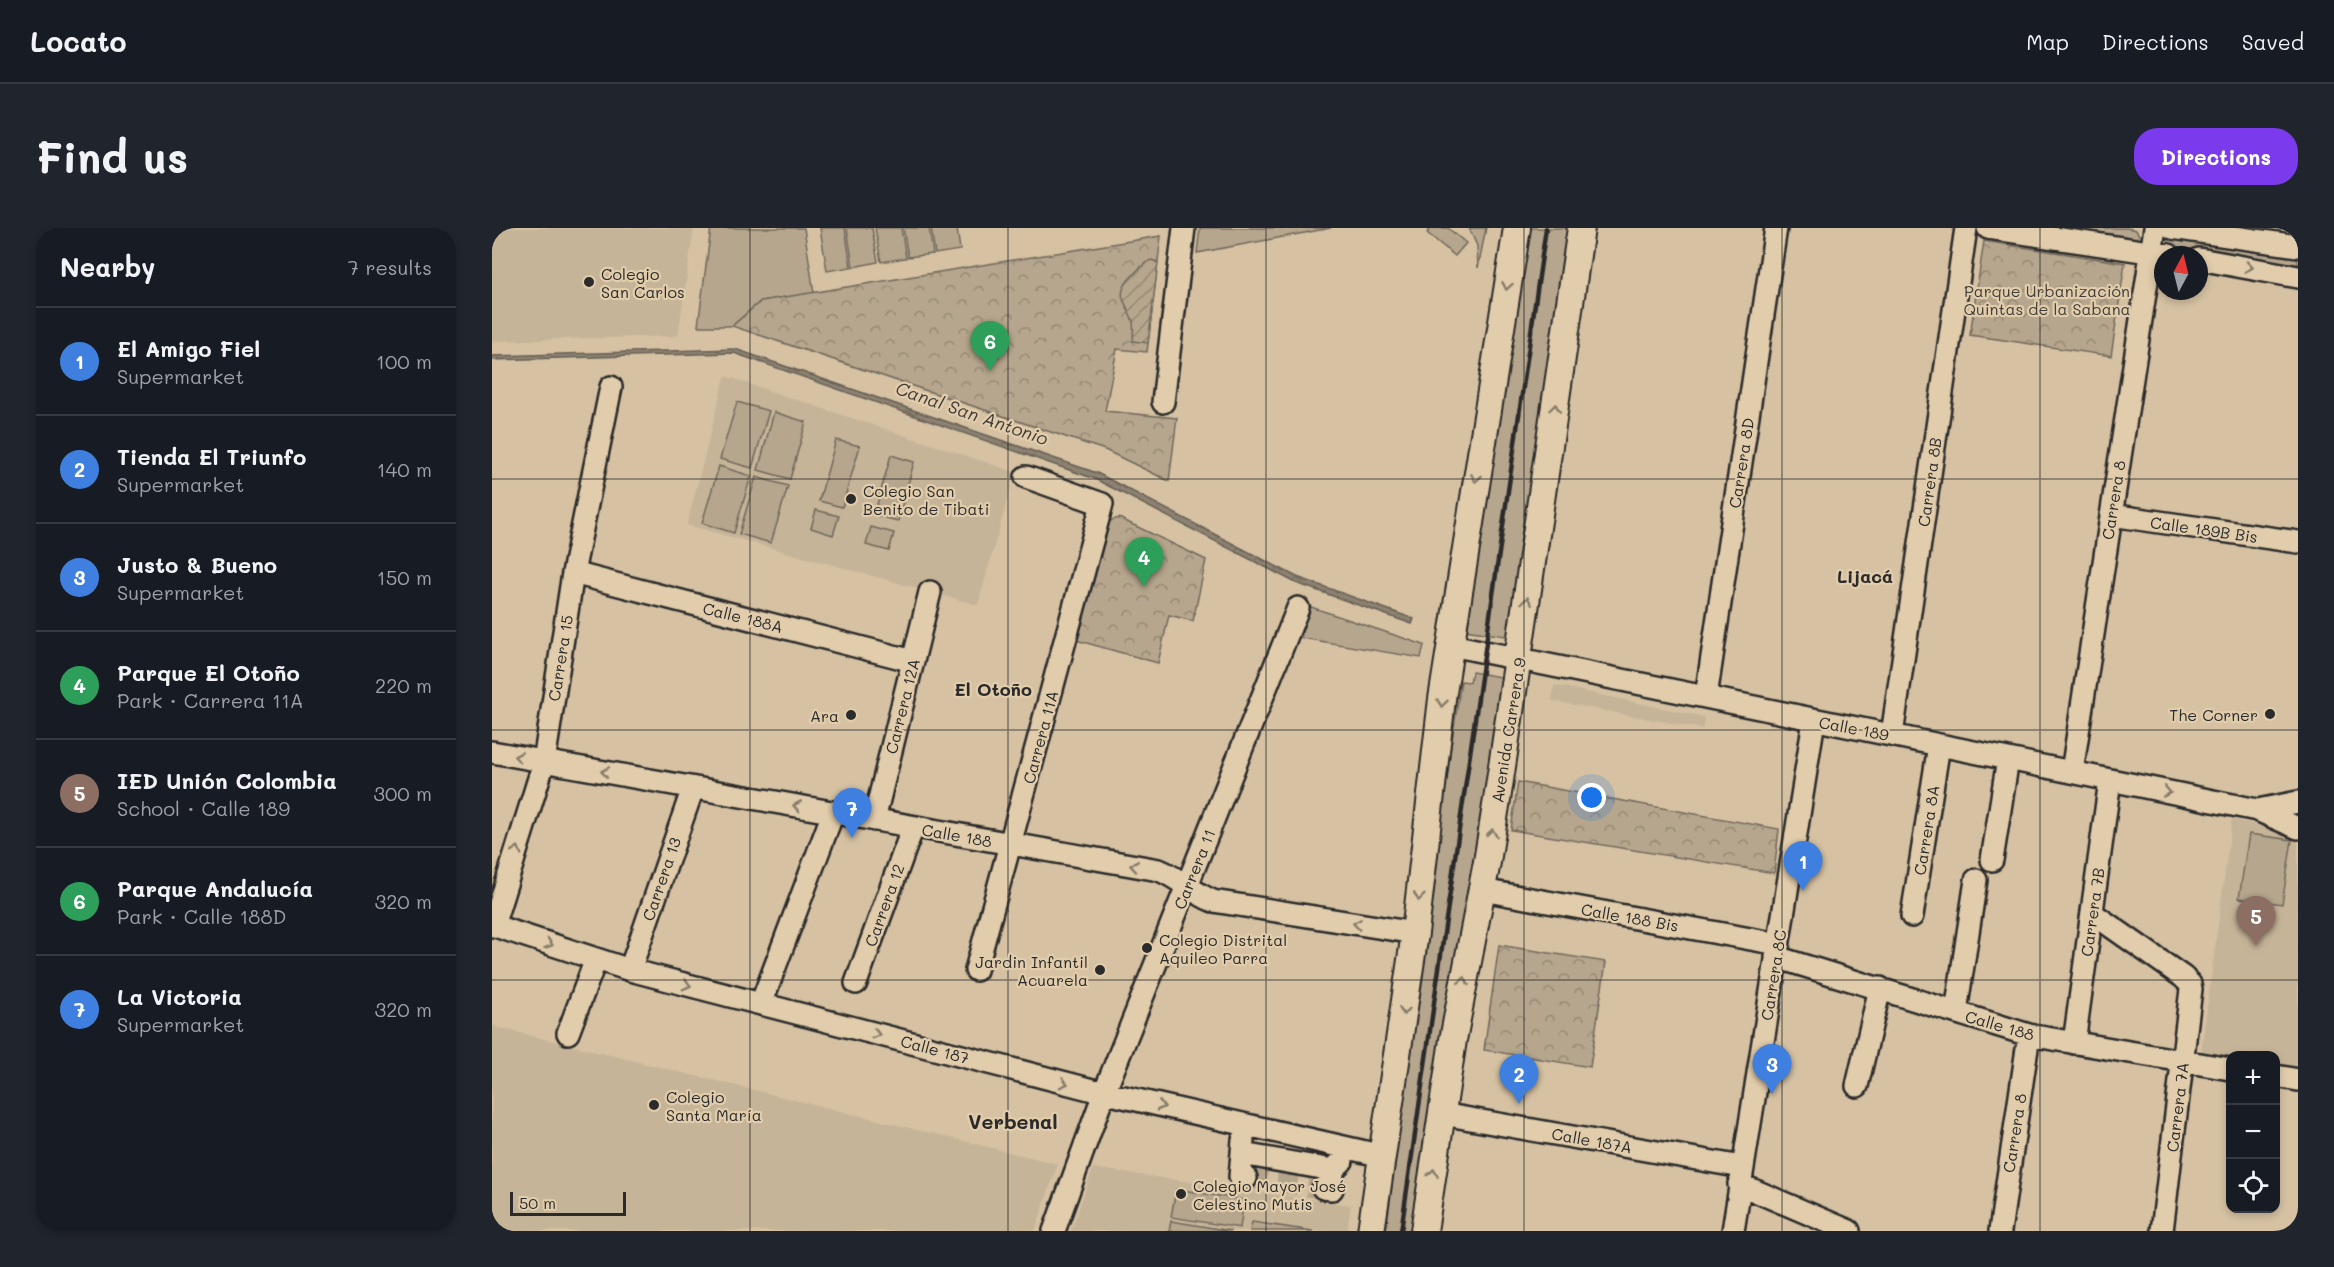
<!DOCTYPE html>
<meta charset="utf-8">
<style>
body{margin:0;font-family:Mali,sans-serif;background:#20242c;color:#f1f3f6}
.controls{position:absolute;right:18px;bottom:18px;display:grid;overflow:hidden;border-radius:12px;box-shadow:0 3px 9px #0003}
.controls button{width:54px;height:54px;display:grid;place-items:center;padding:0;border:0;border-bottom:2px solid #363941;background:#171b24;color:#f1f3f6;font:30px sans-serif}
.compass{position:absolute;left:1662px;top:18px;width:54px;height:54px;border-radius:50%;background:#171b24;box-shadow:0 3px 9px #0003;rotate:7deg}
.scale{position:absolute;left:18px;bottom:15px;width:116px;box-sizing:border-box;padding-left:6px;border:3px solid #2b2b2b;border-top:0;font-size:16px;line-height:21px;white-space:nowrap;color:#2b2b2b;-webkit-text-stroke:4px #e1ccab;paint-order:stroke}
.you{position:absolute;left:1100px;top:570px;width:21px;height:21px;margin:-15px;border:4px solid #fff;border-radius:50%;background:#1a73e8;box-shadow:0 0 0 9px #1a73e833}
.badge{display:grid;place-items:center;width:39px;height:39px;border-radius:50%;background:#7c3aed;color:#fff;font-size:20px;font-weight:700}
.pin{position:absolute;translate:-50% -50px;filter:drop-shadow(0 2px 3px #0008)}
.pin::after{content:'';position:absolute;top:32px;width:21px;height:18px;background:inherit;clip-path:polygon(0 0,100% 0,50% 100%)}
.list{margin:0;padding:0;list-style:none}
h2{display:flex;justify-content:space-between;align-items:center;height:78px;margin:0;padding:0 24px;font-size:26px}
h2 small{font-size:20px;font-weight:400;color:#9ea1a6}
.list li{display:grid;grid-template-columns:39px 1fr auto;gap:18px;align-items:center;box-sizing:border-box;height:108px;padding:0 24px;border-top:2px solid #363941}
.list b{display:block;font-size:22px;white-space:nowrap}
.list p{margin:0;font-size:20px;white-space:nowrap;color:#9ea1a6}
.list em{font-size:20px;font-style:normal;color:#9ea1a6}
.icon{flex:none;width:33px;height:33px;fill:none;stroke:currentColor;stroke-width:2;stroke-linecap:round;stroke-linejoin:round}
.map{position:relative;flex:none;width:1806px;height:1003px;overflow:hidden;border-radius:24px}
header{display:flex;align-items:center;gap:36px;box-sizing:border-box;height:84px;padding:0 30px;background:#171b24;border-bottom:2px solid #363941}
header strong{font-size:28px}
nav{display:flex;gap:33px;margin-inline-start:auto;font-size:21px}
.intro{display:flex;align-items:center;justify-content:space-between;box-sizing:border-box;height:144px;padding:0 36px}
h1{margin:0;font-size:42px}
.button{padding:15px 27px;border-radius:24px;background:#7c3aed;color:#fff;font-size:21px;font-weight:700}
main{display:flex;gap:36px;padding:0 36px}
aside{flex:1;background:#171b24;border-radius:24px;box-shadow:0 3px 9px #0003}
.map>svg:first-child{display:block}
.built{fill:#c6b498}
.grass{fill:#b6a68d;stroke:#70685c;stroke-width:1.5}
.park{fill:url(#park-crowns);stroke:#70685c;stroke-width:1.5}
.garden{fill:url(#garden-furrows);stroke:#70685c;stroke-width:1.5}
.water{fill:url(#water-ripples);stroke:#665f55;stroke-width:1.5}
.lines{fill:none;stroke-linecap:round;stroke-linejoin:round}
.minor-tunnel{stroke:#b4a48b;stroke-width:21;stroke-dasharray:21 10;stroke-linecap:butt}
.minor-casing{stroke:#2b2b2b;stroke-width:26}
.major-casing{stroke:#2b2b2b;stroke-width:30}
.minor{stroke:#e1ccab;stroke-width:21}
.major{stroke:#e1ccab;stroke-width:26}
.rail{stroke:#2b2b2b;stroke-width:4.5}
.oneway{stroke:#867c6b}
.grid{fill:none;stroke:#2b2b2b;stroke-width:1.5;stroke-opacity:0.55}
.poi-dot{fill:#2b2b2b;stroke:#e1ccab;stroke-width:2}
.labels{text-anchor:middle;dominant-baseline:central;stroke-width:4.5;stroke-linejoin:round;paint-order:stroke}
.poi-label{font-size:16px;fill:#2b2b2b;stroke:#e1ccab;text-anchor:start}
.park-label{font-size:16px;fill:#403d3a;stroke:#e1ccab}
.street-label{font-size:16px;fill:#2b2b2b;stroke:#e1ccab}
.water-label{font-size:18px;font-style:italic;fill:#3f3c39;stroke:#e1ccab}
.neighbourhood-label{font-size:18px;font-weight:bold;fill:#2b2b2b;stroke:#e1ccab}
.quarter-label{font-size:20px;font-weight:bold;fill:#2b2b2b;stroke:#e1ccab}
</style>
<header>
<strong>Locato</strong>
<nav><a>Map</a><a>Directions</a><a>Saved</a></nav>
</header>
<div class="intro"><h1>Find us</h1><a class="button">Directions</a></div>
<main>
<aside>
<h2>Nearby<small>7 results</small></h2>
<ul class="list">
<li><span class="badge" style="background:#3f7fe0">1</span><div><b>El Amigo Fiel</b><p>Supermarket</p></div><em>100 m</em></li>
<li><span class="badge" style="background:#3f7fe0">2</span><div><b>Tienda El Triunfo</b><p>Supermarket</p></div><em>140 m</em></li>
<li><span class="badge" style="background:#3f7fe0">3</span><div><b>Justo &amp; Bueno</b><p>Supermarket</p></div><em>150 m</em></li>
<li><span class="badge" style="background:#2e9e5b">4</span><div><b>Parque El Otoño</b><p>Park · Carrera 11A</p></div><em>220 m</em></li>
<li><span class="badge" style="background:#8d6e63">5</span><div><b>IED Unión Colombia</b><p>School · Calle 189</p></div><em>300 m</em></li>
<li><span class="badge" style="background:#2e9e5b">6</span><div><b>Parque Andalucía</b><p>Park · Calle 188D</p></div><em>320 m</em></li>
<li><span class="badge" style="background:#3f7fe0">7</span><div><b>La Victoria</b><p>Supermarket</p></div><em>320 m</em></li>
</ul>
</aside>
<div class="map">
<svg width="1806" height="1003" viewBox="0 0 1806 1003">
<defs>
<pattern id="park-crowns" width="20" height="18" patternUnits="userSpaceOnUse" patternTransform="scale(1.5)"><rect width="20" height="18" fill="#b6a68d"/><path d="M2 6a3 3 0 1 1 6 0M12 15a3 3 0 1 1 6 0" fill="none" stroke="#948773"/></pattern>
<pattern id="garden-furrows" width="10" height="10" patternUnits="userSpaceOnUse" patternTransform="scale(1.5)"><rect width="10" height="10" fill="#b6a68d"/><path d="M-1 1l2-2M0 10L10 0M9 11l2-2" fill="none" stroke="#948773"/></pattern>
<pattern id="water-ripples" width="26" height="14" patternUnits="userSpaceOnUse" patternTransform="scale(1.5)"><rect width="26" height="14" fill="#8d8271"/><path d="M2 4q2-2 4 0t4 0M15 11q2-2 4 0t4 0" fill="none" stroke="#736b5d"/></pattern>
</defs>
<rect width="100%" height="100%" fill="#d6c2a3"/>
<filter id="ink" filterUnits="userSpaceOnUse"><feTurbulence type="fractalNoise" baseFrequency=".0167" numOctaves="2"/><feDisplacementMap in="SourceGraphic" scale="12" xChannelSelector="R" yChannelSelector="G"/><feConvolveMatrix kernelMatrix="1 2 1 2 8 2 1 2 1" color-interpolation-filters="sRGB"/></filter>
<g filter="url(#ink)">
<path class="built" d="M0,0H202L186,108L0,113Z
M233,148L523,244L486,377L195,297Z
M1062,457L1212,489L1211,501L1060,473Z
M1740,591L1800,606L1806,611V841L1784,837V828H1738V830L1709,825Z
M0,798L81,818L566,936L543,1003H0Z
M601,940L859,977L855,1003H579Z"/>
<path class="grass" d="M219,0H312L322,65L269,73L240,98H206Z
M328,0H353L359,39L335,43Z
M355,0H380L386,34L361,39Z
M383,0H409L414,30L389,34Z
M411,0H437L441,26L416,29Z
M439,0H465L468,22L443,26Z
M708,0H839L705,25Z
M939,0H956L974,15L963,28L935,5Z
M977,0H994L986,40L985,18Z
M1038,0H1078L1020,409L973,402Z
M1572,0H1635L1644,2L1647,7L1645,11H1641Z
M1678,8L1806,23V40L1771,32L1680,18L1676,14Z
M245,174L277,183L260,240L228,231Z
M282,184L314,194L298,251L266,242Z
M344,212L368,218L350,279L327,273Z
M399,227L422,234L406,293L382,287Z
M227,238L259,248L242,305L210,295Z
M264,249L296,258L279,315L247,306Z
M324,282L347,288L341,307L319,300Z
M379,299L402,305L397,323L374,317Z
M816,378L932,417L929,430L809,410Z
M980,444L1009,449L988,595L958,758L922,1003H894L959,519L969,453L978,454Z
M1757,606L1800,612L1790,676L1747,670Z
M684,961L752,972L748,1000L679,989Z
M679,993L739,1003H677Z
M760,994L821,1003H758Z"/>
<path class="park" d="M669,8L655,124L625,121L613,183L685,190L677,253L613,222L240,98L269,73Z
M1492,13L1633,35L1619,128L1478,107Z
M627,290L714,332L701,393L677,387L666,435L584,412L615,294Z
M1026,554L1287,601L1282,645L1019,602Z
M1007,717L1114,734L1098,839L992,822Z"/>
<path class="garden" d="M660,32L666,35L656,115L641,113C641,107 642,100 641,94C635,73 620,68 641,47C647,41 652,34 660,32Z"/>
<path class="water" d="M243,121L605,245L805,349L922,391L920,396L804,355L603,251L242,125L0,132V128Z"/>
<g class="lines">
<path class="minor-tunnel" d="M754,950L831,960"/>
<defs>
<path id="minor" d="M1496,0L1677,27
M1680,0L1806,18
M1707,31L1806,49
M671,174L692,0
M1619,287L1806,314
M81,345L421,433
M959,417L1765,582L1806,600
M1214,469L1284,0
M1400,507L1474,0
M0,524L667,642C687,650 701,665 721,673L923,705
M1580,544L1663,0
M1766,582L1806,574
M382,592L438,364
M1500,632L1516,531
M990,662L1286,716
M1600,685L1691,749L1698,756L1699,761L1670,1003
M1420,688L1447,517
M0,697L138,742L601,862L891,928
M1,698L52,534L81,345L119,159
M1284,729L1537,807L1738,841
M138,742L201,560
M484,742L610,276L534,249
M364,755L421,599
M269,776L341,585
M1464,784L1484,652
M76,805L104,731
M1582,815L1618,552
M1784,848L1806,852
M1365,858L1388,760
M950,886L1250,939
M751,912L748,949L754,950
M750,926L841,942
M1247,956L1357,1003
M831,960L840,961L841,942L850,933
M562,1003L612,865L806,380
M1241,1003L1322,492
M1508,1003L1537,807"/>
<path id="major" d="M879,1003L923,705L950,471L1025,0
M932,1003L961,812L995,634L1007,559L1089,0"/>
</defs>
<use href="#minor" class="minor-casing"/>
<use href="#major" class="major-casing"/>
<use href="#minor" class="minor"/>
<use href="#major" class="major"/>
<path class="rail" d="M909,1003L1054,0"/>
</g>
<defs><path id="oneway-chevron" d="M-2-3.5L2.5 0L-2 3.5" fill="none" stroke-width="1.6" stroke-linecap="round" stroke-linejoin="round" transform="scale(1.5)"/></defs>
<g class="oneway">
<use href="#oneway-chevron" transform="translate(1757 39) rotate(9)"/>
<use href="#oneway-chevron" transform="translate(1015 58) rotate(100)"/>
<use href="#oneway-chevron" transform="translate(1063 180) rotate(-82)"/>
<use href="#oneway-chevron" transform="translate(984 250) rotate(99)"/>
<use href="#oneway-chevron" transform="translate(1035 373) rotate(-82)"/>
<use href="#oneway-chevron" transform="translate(950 475) rotate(97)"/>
<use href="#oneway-chevron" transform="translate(26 529) rotate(-169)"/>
<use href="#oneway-chevron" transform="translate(113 544) rotate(-170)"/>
<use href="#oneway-chevron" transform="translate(1675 564) rotate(11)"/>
<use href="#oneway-chevron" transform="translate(305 578) rotate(-170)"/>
<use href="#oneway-chevron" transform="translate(1000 605) rotate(-81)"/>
<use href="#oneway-chevron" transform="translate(25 622) rotate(-73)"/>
<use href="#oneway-chevron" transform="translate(642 638) rotate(-170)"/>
<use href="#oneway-chevron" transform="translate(927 669) rotate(97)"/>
<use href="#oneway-chevron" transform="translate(865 696) rotate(-172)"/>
<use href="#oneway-chevron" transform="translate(57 716) rotate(18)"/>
<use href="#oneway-chevron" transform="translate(972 753) rotate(-79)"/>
<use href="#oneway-chevron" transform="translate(195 757) rotate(15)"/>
<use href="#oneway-chevron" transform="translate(912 783) rotate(98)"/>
<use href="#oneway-chevron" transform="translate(384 806) rotate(15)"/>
<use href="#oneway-chevron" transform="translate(572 855) rotate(15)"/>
<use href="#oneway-chevron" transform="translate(669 878) rotate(13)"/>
<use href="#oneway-chevron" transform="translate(941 945) rotate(-81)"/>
</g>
</g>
<path class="grid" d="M258,0V1003M516,0V1003M774,0V1003M1032,0V1003M1290,0V1003M1548,0V1003M0,251H1806M0,502H1806M0,752H1806"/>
<g class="poi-dot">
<circle cx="97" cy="54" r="6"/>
<circle cx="359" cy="271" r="6"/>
<circle cx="1778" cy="486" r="6"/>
<circle cx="359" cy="487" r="6"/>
<circle cx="655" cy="720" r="6"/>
<circle cx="608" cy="742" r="6"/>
<circle cx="162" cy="877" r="6"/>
<circle cx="689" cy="966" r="6"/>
</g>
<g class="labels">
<g class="poi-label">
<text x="109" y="45">Colegio<tspan x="109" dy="18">San Carlos</tspan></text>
<text x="371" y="262">Colegio San<tspan x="371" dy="18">Benito de Tibati</tspan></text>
<text x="1766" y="486" text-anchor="end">The Corner</text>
<text x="347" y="487" text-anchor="end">Ara</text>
<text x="667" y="711">Colegio Distrital<tspan x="667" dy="18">Aquileo Parra</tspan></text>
<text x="596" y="733" text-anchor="end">Jardin Infantil<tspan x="596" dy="18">Acuarela</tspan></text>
<text x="174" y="868">Colegio<tspan x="174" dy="18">Santa María</tspan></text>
<text x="701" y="957">Colegio Mayor José<tspan x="701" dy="18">Celestino Mutis</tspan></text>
</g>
<g class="park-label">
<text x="1555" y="62">Parque Urbanización<tspan x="1555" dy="18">Quintas de la Sabana</tspan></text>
</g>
<g class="street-label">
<text transform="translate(1249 235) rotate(-81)">Carrera 8D</text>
<text transform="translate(1437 254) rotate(-82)">Carrera 8B</text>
<text transform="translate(1621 272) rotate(-81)">Carrera 8</text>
<text transform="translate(1712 301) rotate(8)">Calle 189B Bis</text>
<text transform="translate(251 389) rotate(14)">Calle 188A</text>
<text transform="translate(68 430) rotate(-81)">Carrera 15</text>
<text transform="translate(410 478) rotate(-76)">Carrera 12A</text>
<text transform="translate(1362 500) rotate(11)">Calle 189</text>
<text transform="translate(1016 502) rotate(-81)">Avenida Carrera 9</text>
<text transform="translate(548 509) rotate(-75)">Carrera 11A</text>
<text transform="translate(1434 602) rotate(-81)">Carrera 8A</text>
<text transform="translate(465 607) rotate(10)">Calle 188</text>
<text transform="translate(702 641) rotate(-68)">Carrera 11</text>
<text transform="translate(169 651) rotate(-71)">Carrera 13</text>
<text transform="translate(392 677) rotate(-70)">Carrera 12</text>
<text transform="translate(1600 684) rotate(-82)">Carrera 7B</text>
<text transform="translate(1138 689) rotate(10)">Calle 188 Bis</text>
<text transform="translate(1281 747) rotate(-81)">Carrera 8C</text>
<text transform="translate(1508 797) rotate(16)">Calle 188</text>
<text transform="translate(443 821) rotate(15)">Calle 187</text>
<text transform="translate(1685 879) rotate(-83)">Carrera 7A</text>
<text transform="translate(1522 905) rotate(-81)">Carrera 8</text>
<text transform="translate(1100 912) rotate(10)">Calle 187A</text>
</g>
<g class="water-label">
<text transform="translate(480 185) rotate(19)">Canal San Antonio</text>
</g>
<g class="neighbourhood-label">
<text x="1373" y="348">Lijacá</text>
<text x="501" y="461">El Otoño</text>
</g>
<g class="quarter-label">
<text x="521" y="893">Verbenal</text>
</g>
</g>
</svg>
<div class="controls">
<button>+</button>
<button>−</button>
<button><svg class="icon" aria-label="locate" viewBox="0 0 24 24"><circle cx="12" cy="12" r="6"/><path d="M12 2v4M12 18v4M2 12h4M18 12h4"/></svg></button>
</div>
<svg class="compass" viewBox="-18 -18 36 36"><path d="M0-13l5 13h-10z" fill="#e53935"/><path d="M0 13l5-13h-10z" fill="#9ea1a6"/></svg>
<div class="scale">50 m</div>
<div class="you"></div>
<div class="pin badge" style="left:1311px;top:663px;background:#3f7fe0">1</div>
<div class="pin badge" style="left:1027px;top:876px;background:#3f7fe0">2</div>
<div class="pin badge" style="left:1280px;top:866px;background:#3f7fe0">3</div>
<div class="pin badge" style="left:652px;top:359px;background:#2e9e5b">4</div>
<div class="pin badge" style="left:1764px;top:718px;background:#8d6e63">5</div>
<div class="pin badge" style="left:498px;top:143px;background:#2e9e5b">6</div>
<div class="pin badge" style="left:360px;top:610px;background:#3f7fe0">7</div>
</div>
</main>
